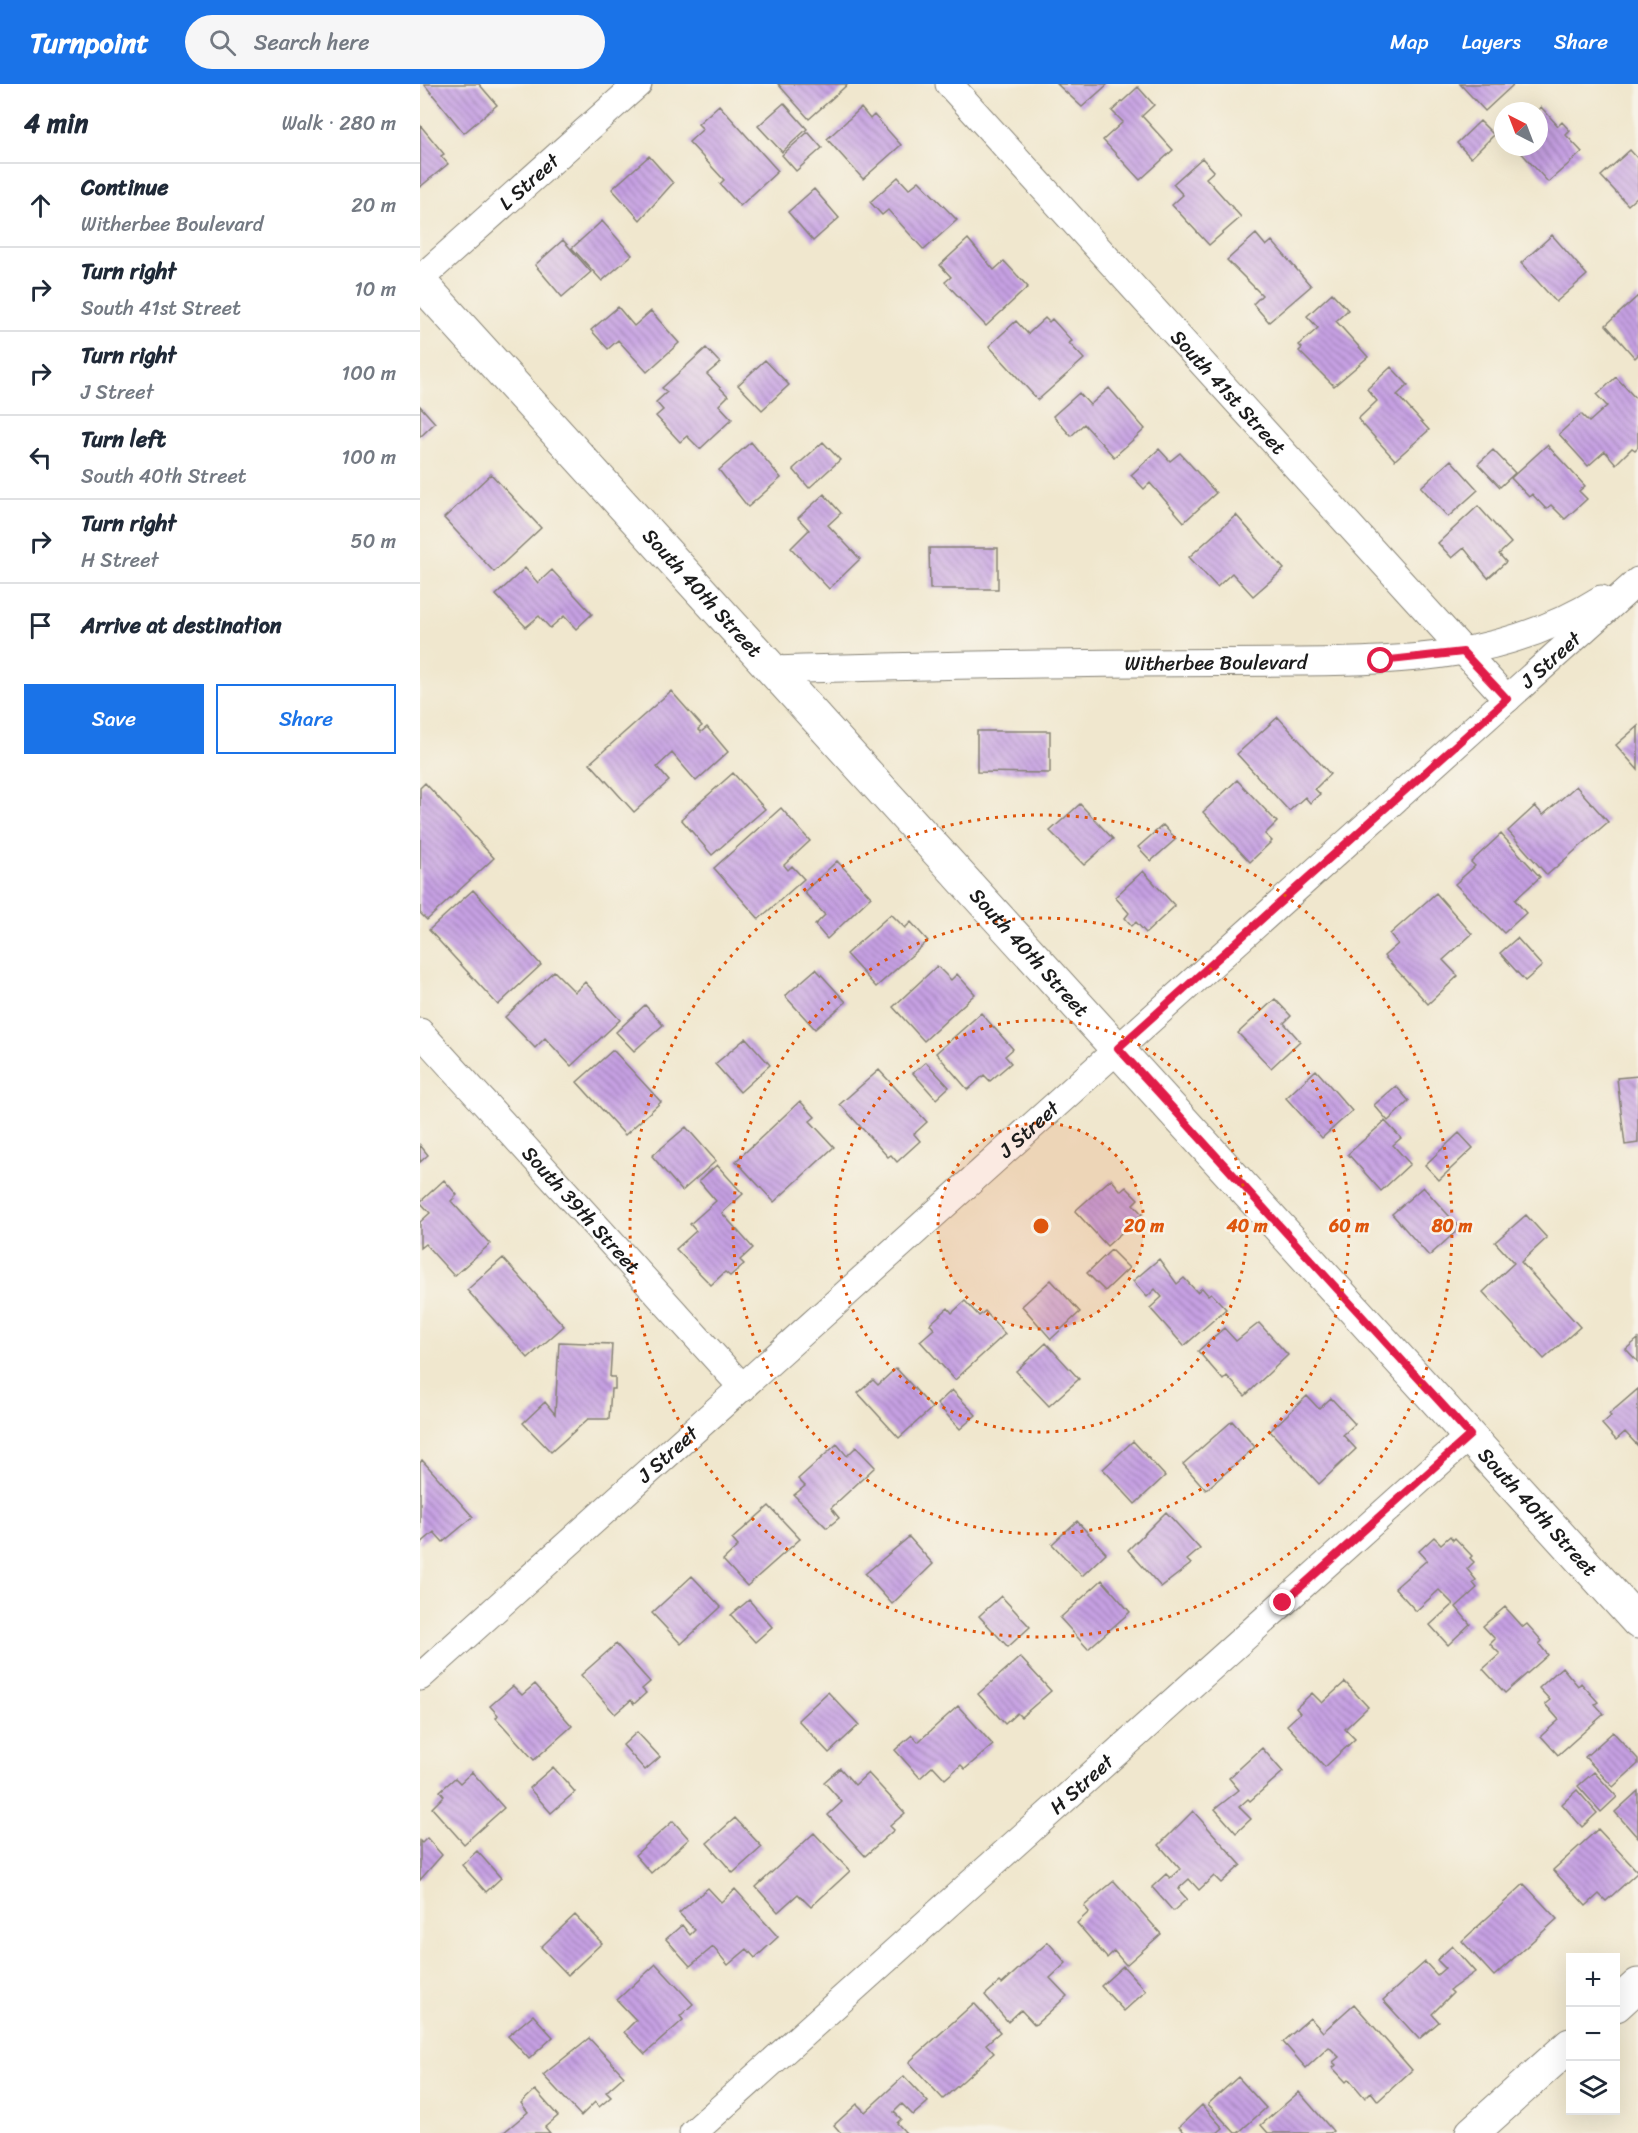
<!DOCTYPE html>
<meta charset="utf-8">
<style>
body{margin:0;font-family:Sriracha,sans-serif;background:#f6f6f7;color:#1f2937}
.controls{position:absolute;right:18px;bottom:18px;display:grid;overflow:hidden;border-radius:0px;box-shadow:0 6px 24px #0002}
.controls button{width:54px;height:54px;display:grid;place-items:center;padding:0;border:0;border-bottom:2px solid #e0e1e3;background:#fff;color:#1f2937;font:30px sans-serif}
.compass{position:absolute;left:1074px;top:18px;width:54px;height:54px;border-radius:50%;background:#fff;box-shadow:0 6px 24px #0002;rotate:318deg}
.stop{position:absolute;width:18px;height:18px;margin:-14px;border:4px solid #e11d48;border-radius:50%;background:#fff}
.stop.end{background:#e11d48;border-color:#fff;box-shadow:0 2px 6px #0008}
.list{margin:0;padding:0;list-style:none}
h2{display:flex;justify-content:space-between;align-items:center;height:78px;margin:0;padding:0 24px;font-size:26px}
h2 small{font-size:20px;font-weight:400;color:#747a83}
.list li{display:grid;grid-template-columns:39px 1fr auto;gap:18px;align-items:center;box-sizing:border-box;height:84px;padding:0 24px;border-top:2px solid #e0e1e3}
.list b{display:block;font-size:22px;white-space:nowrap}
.list p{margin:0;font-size:20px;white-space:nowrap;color:#747a83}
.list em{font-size:20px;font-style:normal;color:#747a83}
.actions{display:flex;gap:12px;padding:18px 24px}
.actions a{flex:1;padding:14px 0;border:2px solid #1a73e8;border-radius:0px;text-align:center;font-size:21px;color:#1a73e8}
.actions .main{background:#1a73e8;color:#fff}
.icon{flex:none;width:33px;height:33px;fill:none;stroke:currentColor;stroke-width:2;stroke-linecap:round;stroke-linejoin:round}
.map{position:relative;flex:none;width:1218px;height:2049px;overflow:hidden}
header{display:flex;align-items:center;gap:36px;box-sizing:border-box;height:84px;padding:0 30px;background:#1a73e8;color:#fff}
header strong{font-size:28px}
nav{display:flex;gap:33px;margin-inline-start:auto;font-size:21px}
.search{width:420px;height:54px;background:#f6f6f7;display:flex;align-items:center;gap:15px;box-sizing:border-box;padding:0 21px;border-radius:33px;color:#747a83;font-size:22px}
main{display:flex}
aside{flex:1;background:#fff}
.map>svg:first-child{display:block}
.building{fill:url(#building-back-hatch)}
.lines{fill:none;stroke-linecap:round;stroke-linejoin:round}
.street-casing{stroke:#868275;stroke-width:29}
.secondary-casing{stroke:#868275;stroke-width:35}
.street{stroke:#fff;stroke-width:27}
.secondary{stroke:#fff;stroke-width:33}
.route{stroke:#e11d48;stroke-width:8}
.ring{fill:none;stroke:#de560d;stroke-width:3;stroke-dasharray:3 6}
.labels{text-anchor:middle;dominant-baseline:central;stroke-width:5;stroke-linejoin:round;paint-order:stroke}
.street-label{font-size:20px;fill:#1c1c1c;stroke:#f7f3e8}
.centre{fill:#de560d;stroke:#f7f3e8;stroke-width:3}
.ring-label{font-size:18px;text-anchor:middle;font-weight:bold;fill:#de560d;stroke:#f7f3e8;stroke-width:5;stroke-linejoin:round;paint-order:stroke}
</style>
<header>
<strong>Turnpoint</strong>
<div class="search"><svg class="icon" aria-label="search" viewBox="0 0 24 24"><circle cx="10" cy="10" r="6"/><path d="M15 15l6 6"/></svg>Search here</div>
<nav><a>Map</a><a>Layers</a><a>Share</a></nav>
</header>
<main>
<aside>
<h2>4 min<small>Walk · 280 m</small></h2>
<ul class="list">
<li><svg class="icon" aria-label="ahead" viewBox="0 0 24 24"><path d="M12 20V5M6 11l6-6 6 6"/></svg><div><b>Continue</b><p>Witherbee Boulevard</p></div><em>20 m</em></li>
<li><svg class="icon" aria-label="right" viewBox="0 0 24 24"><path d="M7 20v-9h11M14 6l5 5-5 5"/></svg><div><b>Turn right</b><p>South 41st Street</p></div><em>10 m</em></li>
<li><svg class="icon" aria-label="right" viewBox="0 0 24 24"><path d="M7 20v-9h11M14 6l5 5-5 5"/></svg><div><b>Turn right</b><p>J Street</p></div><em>100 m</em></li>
<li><svg class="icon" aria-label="left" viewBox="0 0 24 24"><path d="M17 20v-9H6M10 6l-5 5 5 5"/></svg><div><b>Turn left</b><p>South 40th Street</p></div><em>100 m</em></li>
<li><svg class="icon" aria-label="right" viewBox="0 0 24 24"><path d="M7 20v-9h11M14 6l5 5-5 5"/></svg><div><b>Turn right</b><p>H Street</p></div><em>50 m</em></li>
<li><svg class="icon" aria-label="arrive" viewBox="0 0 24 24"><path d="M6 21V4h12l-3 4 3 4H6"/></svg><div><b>Arrive at destination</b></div></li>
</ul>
<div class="actions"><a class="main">Save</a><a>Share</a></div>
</aside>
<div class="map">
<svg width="1218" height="2049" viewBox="0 0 1218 2049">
<defs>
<pattern id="building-back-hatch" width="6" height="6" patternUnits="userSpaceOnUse" patternTransform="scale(1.5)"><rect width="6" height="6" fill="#c6a0e3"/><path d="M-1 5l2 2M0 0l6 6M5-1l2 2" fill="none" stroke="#a082b7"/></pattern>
</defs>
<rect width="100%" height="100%" fill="#f7f3e8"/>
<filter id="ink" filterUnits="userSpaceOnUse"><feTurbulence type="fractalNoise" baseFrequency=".0167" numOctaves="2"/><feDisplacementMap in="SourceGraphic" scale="12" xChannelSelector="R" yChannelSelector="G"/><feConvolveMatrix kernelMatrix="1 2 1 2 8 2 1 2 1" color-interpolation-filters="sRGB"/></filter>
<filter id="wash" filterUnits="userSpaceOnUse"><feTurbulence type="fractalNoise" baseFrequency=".008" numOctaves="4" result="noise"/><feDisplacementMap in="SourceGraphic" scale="24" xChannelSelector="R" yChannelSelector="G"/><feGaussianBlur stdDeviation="1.35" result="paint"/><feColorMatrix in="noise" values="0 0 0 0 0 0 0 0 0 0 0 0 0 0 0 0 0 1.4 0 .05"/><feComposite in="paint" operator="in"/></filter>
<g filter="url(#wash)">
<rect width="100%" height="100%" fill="#f0e7ce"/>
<g id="blocks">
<path class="building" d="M4,0H59L77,21L44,49Z
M358,0H428L389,35Z
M637,0H688L662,23Z
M1040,0H1094L1065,27Z
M718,3L734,21L722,32L753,66L720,96L683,56L703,38L692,27Z
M364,19L387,45L362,68L338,42Z
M299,21L358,87L320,122L300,100L304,96L269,58L283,45L278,40Z
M1121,23L1138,42L1142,38L1150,47L1146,51L1162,68L1128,98L1096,63H1119V27H1117Z
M441,24L450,35L454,31L481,61L443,95L407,55Z
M1060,37L1074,51L1051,74L1037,59Z
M0,41L24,70L21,72L28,80L0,103Z
M388,48L402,64L376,87L362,71Z
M1210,66L1218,75V112L1208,121L1181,92Z
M229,72L253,99L220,136L192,105Z
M782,74L794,87L786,94L821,133L789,161L752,121L763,111L753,100Z
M478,93L489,105L499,97L537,136L504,166L468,126L462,131L450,118Z
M394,105L419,134L393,157L368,128Z
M182,137L212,171L182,197L152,164Z
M836,150L846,162L852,157L891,202L849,238L833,220L842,211L807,176Z
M1132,151L1167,191L1136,218L1101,179Z
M548,155L574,186L584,177L608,203L566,242L525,198L531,193L520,181Z
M143,156L171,188L142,213L115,181Z
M912,209L928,226L916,237L948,273L914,302L879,267L882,264L879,261L898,244L887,232Z
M1218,212V271L1215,274L1186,241Z
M198,223L214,242L231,227L259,259L227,288L198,256L188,265L171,246Z
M625,234L629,238L632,235L652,257L649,259L664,275L618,316L569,262L596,237L608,250Z
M286,264L300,279L287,290L308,312L299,321L312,335L280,365L267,352L260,358L236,332L243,326L236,318L247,308L242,304Z
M345,276L369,301L342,326L318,301Z
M971,283L988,301L977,311L1009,346L975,376L938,335L957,317L947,305Z
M1196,293L1218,317V363L1215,366L1212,364L1196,380L1185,367L1168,382L1139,350L1161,330L1169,338L1187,322L1177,311Z
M689,304L725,345L694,373L664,340L651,352L633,332L659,309L670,321Z
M0,322L15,339L0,353Z
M331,358L361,394L328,423L299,386Z
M403,358L420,376L389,404L373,385Z
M1127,361L1165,402L1159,407L1167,415L1145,435L1131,421L1126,425L1112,410L1109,413L1091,394Z
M739,365L750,377L760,369L796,409L764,438L730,399L724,405L711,391Z
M1073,366L1095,389L1080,403L1058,380Z
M1031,376L1058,406L1028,433L1001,403Z
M71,390L121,444L74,488L24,434Z
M404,410L421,429L408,441L440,475L409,505L371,464L389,446L378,434Z
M1058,422L1091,459L1079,470L1086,478L1068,494L1044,464L1032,474L1018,459Z
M816,431L864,485L833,512L812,489L797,503L769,473Z
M509,464H578V505H510Z
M105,484L118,499L132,486L172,530L156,545L144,532L130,544L119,532L106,543L76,511Z
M251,607L282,642L278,645L281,648L287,643L308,668L276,697L252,669L237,683L249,697L214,728L170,679Z
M858,633L910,690L895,705L900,710L890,719L885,713L869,727L817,670Z
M1218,642V686L1196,661Z
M557,647H630V689L557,688Z
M313,689L345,725L292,771L261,735Z
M817,696L857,738L845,750L852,757L830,778L783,728Z
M5,699L74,774L7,836L0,829V704Z
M1156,702L1188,738L1127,791L1088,747L1115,722L1123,731Z
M660,720L693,755L664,781L630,747Z
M361,724L390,757L364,781L368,786L372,782L384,795L339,835L294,784Z
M743,741L756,755L731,777L718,763Z
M1081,750L1120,793L1095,816L1106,829L1084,849L1035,800L1055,782L1051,778Z
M417,777L451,813L407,855L395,841L405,831L384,808Z
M723,787L755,822L726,849L716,838L712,842L705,834L709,829L695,813Z
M53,806L121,881L78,921L9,846Z
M1016,809L1052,850L1023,876L1038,892L1008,920L964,872L978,860L970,850Z
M471,830L485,844L491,838L508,857L456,903L426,870Z
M1097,854L1122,882L1105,897L1080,869Z
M517,882L531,896L537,890L555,910L504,957L473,923Z
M396,885L426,918L395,945L365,912Z
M134,887L155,908L165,898L200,936L151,982L125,954L115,964L85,933Z
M855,915L871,932L864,939L880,957L851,984L818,949Z
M225,921L243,941L214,967L196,948Z
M561,929L593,965L585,972L591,979L570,997L564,991L548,1006L516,969Z
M326,954L350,981L320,1008L295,980Z
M193,966L241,1018L205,1051L157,998Z
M506,978L529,1003L516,1015L493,989Z
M459,986L507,1038L494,1050L500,1057L477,1078L471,1071L468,1073L420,1020Z
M896,986L932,1027L902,1054L866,1014Z
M1218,992V1059L1205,1061L1197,994Z
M976,1002L989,1017L968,1037L954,1021Z
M380,1017L395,1033L390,1037L414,1063L354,1118L316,1077Z
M965,1037L981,1054L973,1061L990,1080L961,1107L928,1070Z
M266,1043L296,1077L262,1107L232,1072Z
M1039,1049L1053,1064L1019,1096L1005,1081Z
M0,1061L8,1071L0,1078Z
M297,1081L323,1110L302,1129L333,1164L320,1176L324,1180L310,1192L305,1188L291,1201L256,1165L276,1147L270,1140L296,1117L279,1097Z
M691,1095L701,1107L706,1103L718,1115L713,1120L722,1130L687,1162L655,1127Z
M24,1096L37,1111L31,1117L70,1160L34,1192L5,1160L0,1164V1138L10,1129L0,1118Z
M1003,1103L1040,1144L1009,1172L972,1130Z
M1106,1131L1127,1154L1101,1178L1160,1243L1124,1275L1063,1208L1094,1179L1075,1158Z
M691,1166L709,1184L685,1207L667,1189Z
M83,1174L144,1242L108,1274L47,1206Z
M739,1175L757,1200L764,1194L777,1208L782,1204L788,1211L791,1209L806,1225L764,1262L730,1224L742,1213L735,1205L727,1213L713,1197Z
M631,1196L660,1228L631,1255L602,1222Z
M545,1217L559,1232L565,1227L585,1250L535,1296L500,1257L514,1245L510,1240L528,1224L532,1229Z
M839,1239L868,1271L825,1312L807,1292L803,1296L778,1267L804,1244L816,1257Z
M1218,1255V1278L1206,1265Z
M139,1258L192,1260L190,1293H195V1305H191L189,1335H168L131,1368L103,1339L125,1318L135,1330Z
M626,1259L659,1295L629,1322L596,1287Z
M476,1284L512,1324L479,1354L438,1309L453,1296L458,1301Z
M1218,1305V1362L1205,1348L1196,1356L1182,1340L1191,1332L1189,1330Z
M532,1306L556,1331L540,1345L517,1320Z
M887,1312L899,1325L911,1314L935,1340L923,1351L936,1365L899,1400L850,1347Z
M812,1337L835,1363L786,1406L763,1380Z
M713,1357L745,1392L715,1420L683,1385Z
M417,1360L427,1372L436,1363L455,1383L411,1424L419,1434L407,1444L374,1411L385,1402L378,1395Z
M2,1376L53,1433L23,1458L14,1448L0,1460V1379Z
M349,1422L380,1455L327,1502L303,1476L318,1462L312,1455Z
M746,1428L780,1465L767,1476L771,1480L741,1503L708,1466Z
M657,1437L686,1469L662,1492L632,1460Z
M1030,1452L1033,1456L1035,1454L1052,1472L1050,1474L1054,1478L1047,1485L1056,1496L1053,1499L1057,1504L1036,1523L1050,1540L1028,1561L1010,1541L1033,1520L1019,1506L996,1527L975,1504L1007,1476L999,1467L1014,1453L1021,1460Z
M489,1453L513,1480L472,1520L445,1490Z
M272,1492L301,1523L261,1560L232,1529Z
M682,1496L710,1528L668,1565L640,1534Z
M581,1512L610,1543L588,1563L559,1532Z
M329,1516L352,1543L335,1558L311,1531Z
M1085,1523L1103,1543L1107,1540L1122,1557L1119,1560L1128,1571L1085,1609L1063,1585L1080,1570L1070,1560L1075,1555L1063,1542Z
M196,1560L230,1598L222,1605L226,1609L214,1620L211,1616L195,1630L161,1591Z
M600,1573L631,1607L601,1633L597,1629L585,1640L558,1610Z
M1142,1583L1158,1602L1161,1599L1178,1618L1175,1620L1184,1630L1138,1671L1121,1652L1139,1636L1125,1620L1130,1616L1119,1604Z
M925,1598L948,1623L925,1645L935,1655L905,1683L867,1641L880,1629L876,1624L892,1609L902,1619Z
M115,1600L152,1642L114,1676L76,1634L78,1631L70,1622L93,1602L102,1611Z
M408,1608L439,1641L409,1669L378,1636Z
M538,1622L573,1661L545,1685L541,1681L525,1695L513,1682L500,1694L475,1666L492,1651L498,1658Z
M217,1648L240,1673L225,1686L203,1661Z
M1193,1648L1218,1675V1680L1193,1703L1165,1673Z
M842,1664L863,1688L830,1717L828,1715L819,1723L831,1735L816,1749L795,1725L819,1706L809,1694Z
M133,1683L155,1708L131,1729L109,1704Z
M420,1684L435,1701L448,1689L485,1729L470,1742L474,1746L445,1772L408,1731L422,1718L404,1698Z
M52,1688L84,1724L44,1760L12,1724L24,1712L20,1707L35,1694L40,1699Z
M1174,1688L1197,1713L1181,1728L1158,1702Z
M1157,1706L1177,1729L1162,1743L1142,1720Z
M1218,1707V1754L1195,1728Z
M773,1727L821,1781L801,1799L794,1792L779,1806L769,1795L758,1805L767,1815L753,1827L732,1803L746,1790L750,1794L760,1785L739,1761Z
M315,1734L342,1763L313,1789L287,1759Z
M253,1737L269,1755L231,1789L215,1771Z
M1178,1745L1218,1788L1186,1817L1179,1810L1166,1822L1133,1786Z
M394,1749L430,1787L391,1823L378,1810L358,1828L336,1803Z
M7,1754L22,1771L0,1796V1757L2,1759Z
M57,1767L81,1794L66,1808L42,1781Z
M694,1797L741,1850L706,1881L694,1867L687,1874L657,1839L669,1828L664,1822Z
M1104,1800L1137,1835L1074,1892L1042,1857Z
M288,1804L301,1818L315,1805L358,1853L335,1874L327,1865L308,1881L293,1863L270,1882L246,1855L262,1841L270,1851L275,1846L259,1829Z
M155,1831L182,1859L148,1891L121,1863Z
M628,1858L646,1879L630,1894L647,1912L615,1941L601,1926L588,1938L565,1911L580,1898L582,1900Z
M1032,1862L1055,1888L1030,1906L1033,1909L1012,1930L1019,1938L999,1955L963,1916L1005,1878L1017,1891L1025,1884L1017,1876Z
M236,1880L273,1920L260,1932L263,1936L225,1970L204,1948L216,1936L197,1916Z
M703,1882L726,1907L704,1927L681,1902Z
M554,1919L580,1948L566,1960L574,1969L523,2015L489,1978Z
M934,1920L992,1986L958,2017L951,2008L945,2014L929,1995L926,1998L913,1984L916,1981L913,1978L919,1973L909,1963L886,1984L863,1958L890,1934L903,1948Z
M113,1931L133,1953L109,1975L88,1952Z
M169,1954L204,1992L186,2008L191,2013L179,2023L175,2018L161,2032L123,1991Z
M484,1992L508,2018L493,2031L482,2020L474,2028L481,2035L477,2039L486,2049H421L414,2041L437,2020L445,2028Z
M818,1993L846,2024L818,2049H815L788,2020Z
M115,2006L138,2032L125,2043L130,2049H83L108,2028L101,2019Z
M879,2008L913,2047L910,2049H848L841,2041Z
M782,2021L803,2044L797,2049H765L759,2043Z"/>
</g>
</g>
<g filter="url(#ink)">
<use href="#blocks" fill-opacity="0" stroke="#868275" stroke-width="1.5"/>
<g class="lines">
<defs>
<g id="street">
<path id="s1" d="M529,0L1087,615"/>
<path id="s2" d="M0,195L218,0"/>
<path id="s3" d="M354,586C475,582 596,580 717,579C771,579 826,578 880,578C988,577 1087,574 1181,515"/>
<path id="s4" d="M0,948L323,1304"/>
<path id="s5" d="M0,1593L1218,497"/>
<path id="s6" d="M273,2049L1050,1351"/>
</g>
<g id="secondary">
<path id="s7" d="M0,198L1218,1538"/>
<path d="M1196,1921L1218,1901"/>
<path d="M1052,2049L1150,1961"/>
</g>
</defs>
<use href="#street" class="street-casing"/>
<use href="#secondary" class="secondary-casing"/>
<use href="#street" class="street"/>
<use href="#secondary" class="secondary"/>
</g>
</g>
<g class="lines" filter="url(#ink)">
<path class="route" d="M863,1519L1050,1351L698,964L1087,615L1043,568L961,577"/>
</g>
<circle cx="621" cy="1142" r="103" fill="#de560d" fill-opacity=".12"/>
<g class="ring">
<circle cx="621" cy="1142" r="103"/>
<circle cx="621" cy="1142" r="206"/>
<circle cx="621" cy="1142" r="308"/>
<circle cx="621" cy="1142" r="411"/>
</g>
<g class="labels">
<g class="street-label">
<text stroke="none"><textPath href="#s2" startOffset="146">L Street</textPath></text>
<text stroke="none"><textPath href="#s1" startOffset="416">South 41st Street</textPath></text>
<text stroke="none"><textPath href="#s7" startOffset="420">South 40th Street</textPath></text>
<text stroke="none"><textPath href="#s5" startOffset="1521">J Street</textPath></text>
<text stroke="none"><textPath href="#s3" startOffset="442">Witherbee Boulevard</textPath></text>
<text stroke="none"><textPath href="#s7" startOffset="906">South 40th Street</textPath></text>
<text stroke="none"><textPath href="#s5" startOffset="819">J Street</textPath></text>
<text stroke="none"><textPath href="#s4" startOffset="240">South 39th Street</textPath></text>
<text stroke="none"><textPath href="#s5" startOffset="333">J Street</textPath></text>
<text stroke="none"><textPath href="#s7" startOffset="1662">South 40th Street</textPath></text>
<text stroke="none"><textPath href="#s6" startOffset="522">H Street</textPath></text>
</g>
</g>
<circle cx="621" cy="1142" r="9" class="centre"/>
<g class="ring-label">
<text x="724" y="1148">20 m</text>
<text x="827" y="1148">40 m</text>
<text x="929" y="1148">60 m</text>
<text x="1032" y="1148">80 m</text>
</g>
</svg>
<div class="controls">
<button>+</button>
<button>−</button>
<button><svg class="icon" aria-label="layers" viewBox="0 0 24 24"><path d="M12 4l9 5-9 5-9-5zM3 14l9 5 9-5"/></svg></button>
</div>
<svg class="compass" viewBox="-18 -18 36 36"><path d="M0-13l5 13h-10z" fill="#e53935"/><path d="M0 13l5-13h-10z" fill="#747a83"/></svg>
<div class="stop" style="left:961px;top:577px"></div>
<div class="stop end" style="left:863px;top:1519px"></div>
</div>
</main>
